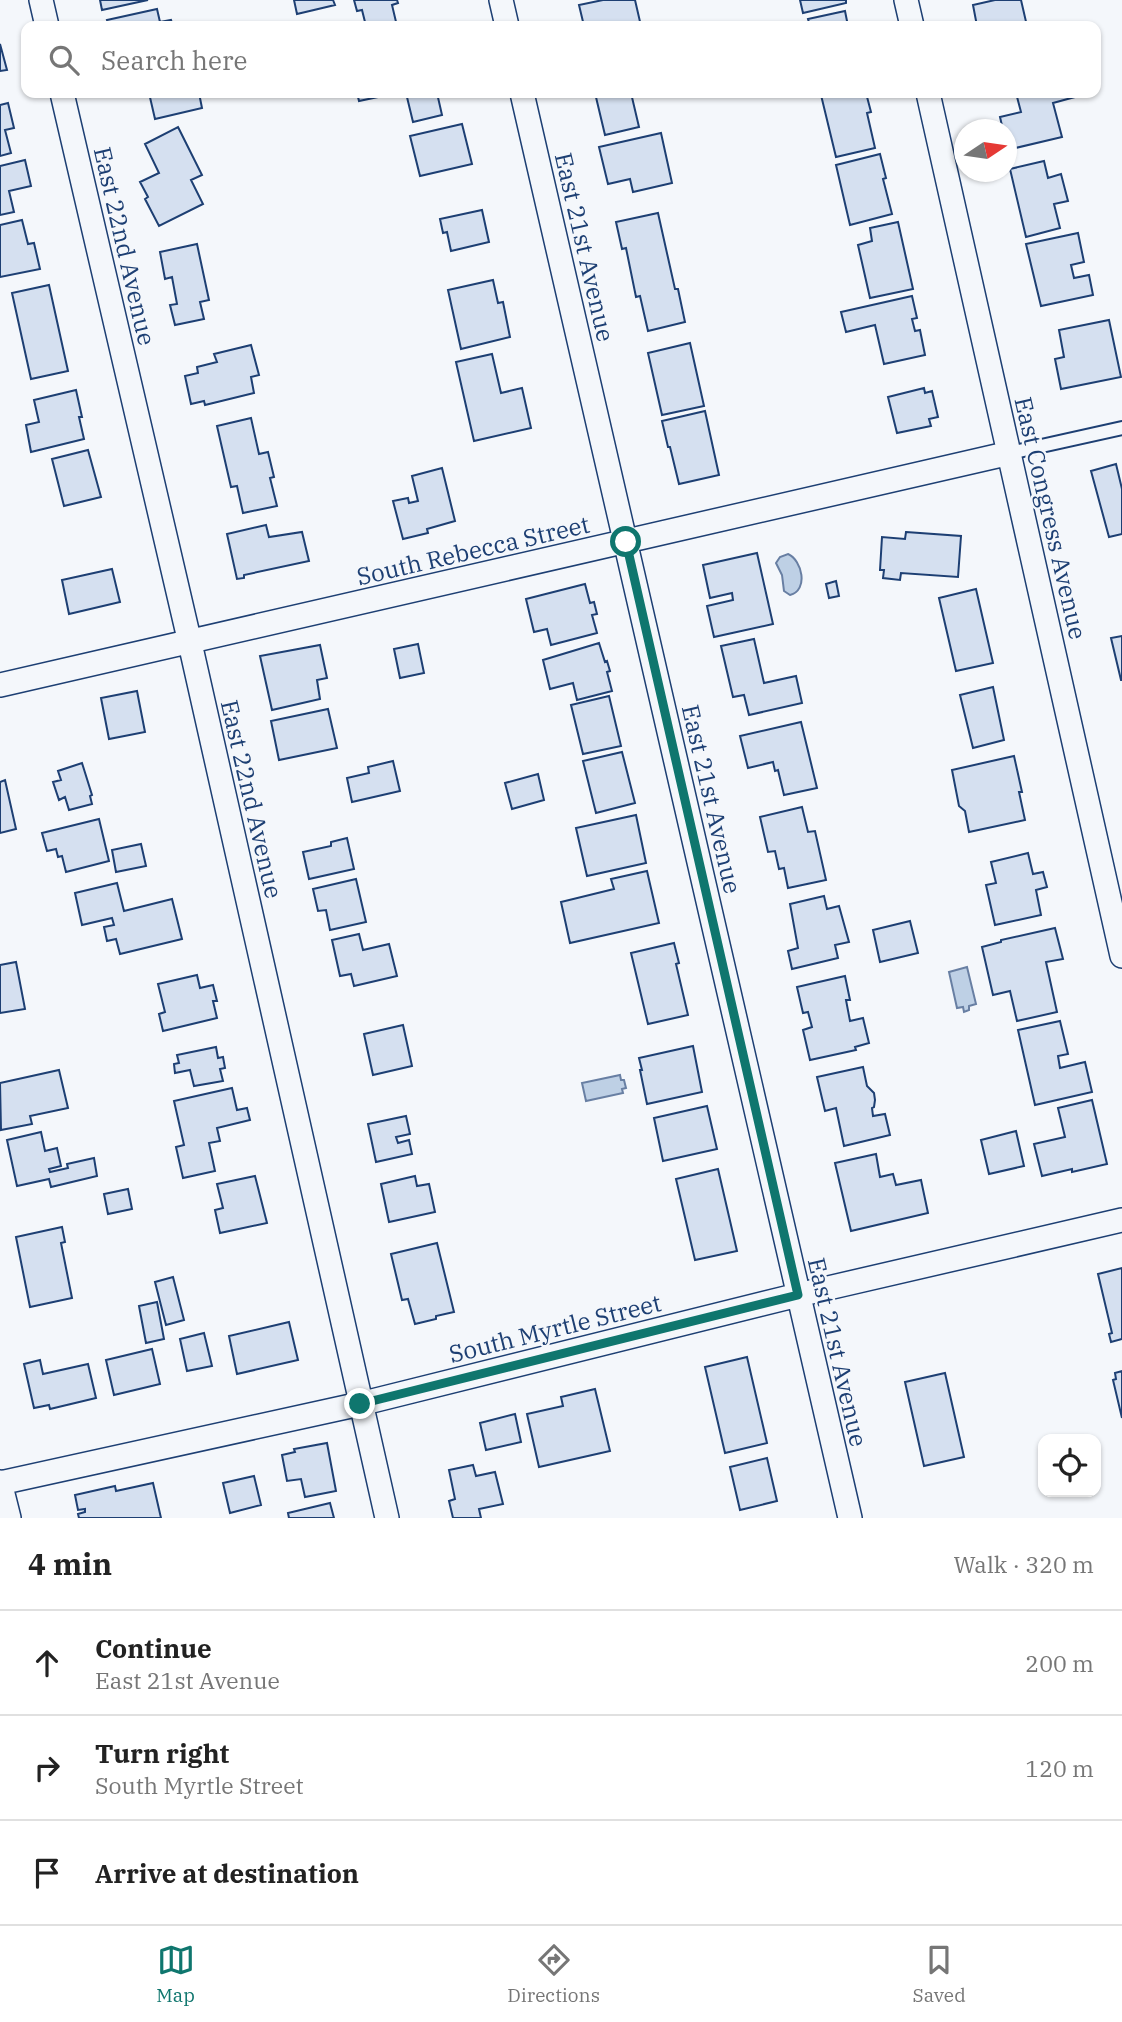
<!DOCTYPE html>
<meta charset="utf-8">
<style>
body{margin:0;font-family:"IBM Plex Serif",serif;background:#f2f2f2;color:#222}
.controls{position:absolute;right:21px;bottom:21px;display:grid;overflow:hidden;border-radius:14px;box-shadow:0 2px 5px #0004}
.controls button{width:63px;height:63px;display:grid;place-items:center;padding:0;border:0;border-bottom:2px solid #e0e0e0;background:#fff;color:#222;font:35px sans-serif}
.compass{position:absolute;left:954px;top:119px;width:63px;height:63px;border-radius:50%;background:#fff;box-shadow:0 2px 5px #0004;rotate:77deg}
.stop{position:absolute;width:21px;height:21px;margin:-16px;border:5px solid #0f766e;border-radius:50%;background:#fff}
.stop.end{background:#0f766e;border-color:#fff;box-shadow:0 2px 7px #0008}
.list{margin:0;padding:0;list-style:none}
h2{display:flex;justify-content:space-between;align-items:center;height:91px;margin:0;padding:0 28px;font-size:30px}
h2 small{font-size:23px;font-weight:400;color:#767676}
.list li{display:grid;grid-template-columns:46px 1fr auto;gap:21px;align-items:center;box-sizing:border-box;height:105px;padding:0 28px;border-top:2px solid #e0e0e0}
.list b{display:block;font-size:26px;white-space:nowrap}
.list p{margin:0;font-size:23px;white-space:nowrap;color:#767676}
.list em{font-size:23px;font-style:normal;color:#767676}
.icon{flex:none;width:38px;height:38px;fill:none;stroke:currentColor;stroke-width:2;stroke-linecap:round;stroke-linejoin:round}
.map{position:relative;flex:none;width:1122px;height:1518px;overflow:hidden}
.search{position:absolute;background:#fff;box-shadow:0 2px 5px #0004;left:21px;right:21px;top:21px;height:77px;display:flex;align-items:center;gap:18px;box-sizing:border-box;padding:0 24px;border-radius:14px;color:#767676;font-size:26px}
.sheet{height:406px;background:#fff}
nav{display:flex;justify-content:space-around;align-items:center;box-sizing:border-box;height:98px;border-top:2px solid #e0e0e0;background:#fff;font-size:19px;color:#767676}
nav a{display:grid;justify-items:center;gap:4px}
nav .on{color:#0f766e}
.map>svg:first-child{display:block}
.water{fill:#bed0e5;stroke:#687fa3;stroke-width:2}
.building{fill:#d5e0f0;stroke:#1d3f73;stroke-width:2}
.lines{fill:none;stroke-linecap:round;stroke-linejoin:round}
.lane-casing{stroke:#1d3f73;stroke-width:16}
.street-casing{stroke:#1d3f73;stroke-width:26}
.lane{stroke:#f4f7fb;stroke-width:12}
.street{stroke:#f4f7fb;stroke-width:23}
.route{stroke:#0f766e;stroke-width:9}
.labels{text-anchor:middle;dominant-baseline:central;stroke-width:5;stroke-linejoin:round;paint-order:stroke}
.street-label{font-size:24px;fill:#1d3f73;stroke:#f4f7fb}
</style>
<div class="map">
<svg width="1122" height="1518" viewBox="0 0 1122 1518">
<rect width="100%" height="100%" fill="#f4f7fb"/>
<path class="water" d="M788,554C802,560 809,590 790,595L784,591L782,575L776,563L780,557Z
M967,967L976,1004L969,1006V1010L964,1012L963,1007L957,1008L949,972Z
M620,1075L621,1080H624L626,1088L622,1089L623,1093L586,1101L582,1083Z"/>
<path class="building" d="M100,0H148L102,10Z
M294,0H333L335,5L297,14Z
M354,0H397L398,3L392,5L397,26H366L362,10L357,11Z
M603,0H635L641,26H584L579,5Z
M800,0H846V3L803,13Z
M995,0H1021L1027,26H977L973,5Z
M157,9L160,22L171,20L173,26H109L107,20Z
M845,11L848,26H810L808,19Z
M0,44L7,70L0,71Z
M149,93H199L202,108L155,119Z
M357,93H397L359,101Z
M406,93H437L442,115L413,122Z
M595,93H631L639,127L605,135Z
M829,93H866L871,112L867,113L875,148L836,157L821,95Z
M1016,93H1074L1075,97L1053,103L1062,137L1007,150L1006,130H1003L1000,117L1021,112Z
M8,103L14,128L5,130L11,153L0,156V105Z
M462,124L472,164L420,176L410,136Z
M178,127L202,175L191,180L203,204L159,226L145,199L148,197L140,182L159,173L145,144Z
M661,133L672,183L633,192L630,179L608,184L599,147Z
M880,154L886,178L883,179L892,214L850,225L836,165Z
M25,160L31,186L9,191L14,212L0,215V166Z
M1044,161L1048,178L1061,174L1068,201L1054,204L1060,228L1026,237L1010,169Z
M482,210L489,242L451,251L447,232L443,233L440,219Z
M658,213L675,289H678L685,322L648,331L640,296L636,297L626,248L622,249L616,222Z
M22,220L28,244L34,243L40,269L0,277V225Z
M898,222L913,289L870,298L858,245L872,241L870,228Z
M1078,233L1084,262L1071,265L1074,278L1089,275L1093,295L1041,306L1026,244Z
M197,244L209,300L200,302L204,319L175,325L170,305L177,304L172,277L165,279L160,252Z
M493,280L498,303L503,302L510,337L461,349L448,290Z
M49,285L68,371L31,379L12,293Z
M912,296L917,318L912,319L915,331L920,330L925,355L884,364L875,325L846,332L841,312Z
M1109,320L1121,377L1061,389L1055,359L1064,357L1059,330Z
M690,343L704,406L662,415L648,353Z
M251,345L259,375L251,377L254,393L205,405L204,401L191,404L185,376L198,373L197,367L217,362L214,354Z
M492,354L501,393L522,388L531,428L474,441L456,362Z
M924,388L925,393L932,391L938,417L929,419L931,426L897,433L888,397Z
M76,390L82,417H79L84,439L31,452L26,425L39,422L34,400Z
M705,411L719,475L679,484L670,447H668L662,421Z
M251,418L259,454L268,452L274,477L270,478L277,506L243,513L237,486L231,487L217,426Z
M88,450L101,497L64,506L52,459Z
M1116,464L1122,489V534L1109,537L1091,471Z
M442,468L455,521L427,529L428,533L403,539L393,501L408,498L409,503L418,501L412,476Z
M266,525L269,537L302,532L309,561L244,575V578L237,579L227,534Z
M906,532L961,536L958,577L901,573L900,580L883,578L884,570H880L882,537L905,539Z
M757,553L773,624L714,637L707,606L733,600L732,593L710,598L703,565Z
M112,569L120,602L69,614L62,580Z
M836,581L839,596L829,598L826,584Z
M585,584L590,603L594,602L597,614L592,615L597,633L551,645L547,629L534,632L526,599Z
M976,589L993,663L956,671L939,598Z
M1122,636V680H1121L1111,638Z
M754,639L764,683L796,676L802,703L749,715L744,695L733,697L721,646Z
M599,643L605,662L607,661L610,671L607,672L612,691L577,700L573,683L550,689L543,660Z
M418,644L424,673L400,678L394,649Z
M320,645L327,678L317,680L320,699L272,710L260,656Z
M993,687L1004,740L973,748L960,695Z
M137,691L145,732L109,739L101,698Z
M609,696L621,746L583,754L571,705Z
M328,709L337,748L279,760L271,721Z
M801,722L817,788L784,795L778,770L775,771L773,762L748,768L740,736Z
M622,752L635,803L596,813L583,761Z
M1014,756L1022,792H1019L1025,820L969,832L965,811L959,806L952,770Z
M393,761L400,791L352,802L347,778L369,773L368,767Z
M82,763L92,795L90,796L92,804L69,810L65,797L59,800L53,782L61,780L58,771Z
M538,774L544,800L512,809L505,783Z
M5,780L16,829L0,833V782Z
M802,807L808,832L815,831L826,880L788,888L784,868L779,869L775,851L768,852L760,817Z
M636,815L646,863L587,876L576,828Z
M99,819L109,861L66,872L62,856L58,857L56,849L47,851L42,833Z
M347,838L354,869L309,879L303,852L331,846V842Z
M141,844L146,866L116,872L112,850Z
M1028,853L1033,874L1043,872L1047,887L1036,890L1041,915L995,925L986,885L996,883L991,862Z
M647,871L659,923L570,943L561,902L614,889L611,879Z
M356,879L366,922L330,930L326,910L318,911L313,889Z
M117,883L124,911L172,899L182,939L120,954L116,939L107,941L104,927L114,925L112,918L82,925L75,893Z
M824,896L827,909L839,906L849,942L835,945L838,958L792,969L788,951L798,948L790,904Z
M910,921L918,953L880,962L873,930Z
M1055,928L1063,959L1046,962L1057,1012L1017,1021L1010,991L993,995L982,947L1001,942V940Z
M359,934L363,950L389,944L397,976L354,986L351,974L340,976L332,940Z
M674,943L679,963L676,964L688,1015L648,1024L631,953Z
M16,962L25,1009L0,1013V965Z
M197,975L200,988L213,985L217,1001H213L217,1018L163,1031L159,1014L165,1012L158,984Z
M845,976L850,1000H846L850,1021L863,1018L869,1043L855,1047L856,1050L810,1060L803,1030L812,1027L808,1012L803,1013L797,987Z
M1060,1021L1068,1054L1058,1056L1060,1068L1085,1062L1092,1092L1035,1105L1018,1030Z
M403,1025L412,1066L373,1075L364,1034Z
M693,1046L702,1092L647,1104L640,1070H642L639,1058Z
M216,1047L218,1058L223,1057L225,1068L220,1069L223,1081L194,1086L190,1070L175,1073L174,1064L179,1063L177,1055Z
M863,1067L867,1086L874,1093L875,1100L874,1107L872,1108L873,1116L885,1114L890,1135L844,1146L836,1108L825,1111L817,1077Z
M59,1070L68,1108L30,1116L32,1124L1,1130L0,1083Z
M232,1088L237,1110L247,1108L250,1120L217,1128L220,1141L209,1143L215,1171L183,1178L176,1147L184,1145L174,1101Z
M1092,1100L1107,1164L1072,1172V1169L1042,1176L1034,1144L1065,1137L1058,1108Z
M707,1106L717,1149L663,1161L654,1118Z
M406,1116L410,1134L396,1137L398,1143L409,1140L412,1154L376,1162L368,1124Z
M1016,1131L1024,1166L989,1174L981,1140Z
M41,1132L45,1151L57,1148L61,1166L49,1169L50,1172L68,1168L67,1164L94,1158L97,1176L51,1187L49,1179L17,1186L7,1140Z
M876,1154L880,1177L893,1174L896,1185L921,1180L928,1213L851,1231L835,1163Z
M718,1169L737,1251L695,1260L676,1179Z
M255,1176L267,1223L220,1233L215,1210L223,1208L217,1184Z
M415,1176L417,1186L429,1184L435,1212L389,1222L381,1184Z
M128,1189L132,1209L108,1214L104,1194Z
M62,1227L65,1242L61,1243L72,1298L30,1307L16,1237Z
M437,1243L454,1312L436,1316V1319L415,1324L408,1299L402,1300L391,1254Z
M1122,1268V1339L1111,1342L1109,1334L1112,1333L1098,1274Z
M173,1277L184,1320L166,1325L155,1282Z
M157,1302L164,1339L146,1343L139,1306Z
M289,1322L298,1360L237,1374L229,1336Z
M204,1333L212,1366L187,1371L180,1339Z
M152,1349L160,1384L114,1395L106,1360Z
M747,1357L767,1443L725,1453L705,1367Z
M40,1360L43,1374L88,1364L96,1398L50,1409L49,1405L34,1408L24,1364Z
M1122,1371V1418L1113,1380L1116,1379L1115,1373Z
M945,1373L964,1457L924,1466L905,1382Z
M595,1389L610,1451L539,1467L527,1414L563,1406L561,1397Z
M515,1414L521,1442L486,1450L480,1423Z
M327,1443L336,1491L305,1497L301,1479L287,1481L282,1455L295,1452L294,1449Z
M767,1458L777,1501L740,1510L730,1467Z
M473,1465L476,1476L495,1472L503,1504L479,1509L481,1518H453L449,1501L455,1499L449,1470Z
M254,1476L261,1505L230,1513L223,1483Z
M153,1483L161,1518H79L78,1514L85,1512V1509L78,1510L75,1495L115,1486L116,1491Z
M330,1503L334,1518H289L288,1513Z"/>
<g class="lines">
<defs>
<path id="lane" d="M1010,453L1122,428"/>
<path id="street" d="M41,0L47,26
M501,0L507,26
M906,0L912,26
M62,93L190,643L387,1518
M522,93L850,1518
M928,93L1122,956
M0,685L1010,453
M0,1482L9,1518
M0,1483L360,1404L798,1295L1122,1220"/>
</defs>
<use href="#lane" class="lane-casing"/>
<use href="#street" class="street-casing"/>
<use href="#lane" class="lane"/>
<use href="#street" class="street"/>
</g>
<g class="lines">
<path class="route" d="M360,1404L798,1295L626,542"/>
</g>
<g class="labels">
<g class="street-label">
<text transform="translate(125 246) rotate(77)">East 22nd Avenue</text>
<text transform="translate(585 247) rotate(77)">East 21st Avenue</text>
<text transform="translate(1051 518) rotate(77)">East Congress Avenue</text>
<text transform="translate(473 550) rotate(-13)">South Rebecca Street</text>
<text transform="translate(252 799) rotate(77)">East 22nd Avenue</text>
<text transform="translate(712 799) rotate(77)">East 21st Avenue</text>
<text transform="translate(555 1328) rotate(-14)">South Myrtle Street</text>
<text transform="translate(838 1352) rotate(77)">East 21st Avenue</text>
</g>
</g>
</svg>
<div class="controls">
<button><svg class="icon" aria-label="locate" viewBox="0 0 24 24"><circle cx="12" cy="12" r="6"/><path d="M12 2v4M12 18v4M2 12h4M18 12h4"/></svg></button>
</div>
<svg class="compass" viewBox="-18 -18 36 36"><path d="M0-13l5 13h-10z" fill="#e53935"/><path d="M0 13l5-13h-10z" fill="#767676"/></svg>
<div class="stop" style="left:626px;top:542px"></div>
<div class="stop end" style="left:360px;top:1404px"></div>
<div class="search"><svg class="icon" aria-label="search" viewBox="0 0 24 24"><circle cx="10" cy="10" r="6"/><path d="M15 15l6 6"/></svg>Search here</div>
</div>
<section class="sheet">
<h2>4 min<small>Walk · 320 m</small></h2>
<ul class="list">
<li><svg class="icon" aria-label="ahead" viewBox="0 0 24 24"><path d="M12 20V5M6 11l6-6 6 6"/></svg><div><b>Continue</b><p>East 21st Avenue</p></div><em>200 m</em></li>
<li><svg class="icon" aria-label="right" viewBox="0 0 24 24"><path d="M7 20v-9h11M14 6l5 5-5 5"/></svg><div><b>Turn right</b><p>South Myrtle Street</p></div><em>120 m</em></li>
<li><svg class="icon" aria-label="arrive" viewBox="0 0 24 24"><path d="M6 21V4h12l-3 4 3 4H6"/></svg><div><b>Arrive at destination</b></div></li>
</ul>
</section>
<nav>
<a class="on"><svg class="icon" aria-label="map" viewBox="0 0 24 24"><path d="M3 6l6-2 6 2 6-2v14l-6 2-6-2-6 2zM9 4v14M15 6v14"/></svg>Map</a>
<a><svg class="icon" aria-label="directions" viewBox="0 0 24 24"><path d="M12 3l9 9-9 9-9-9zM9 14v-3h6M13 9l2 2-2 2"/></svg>Directions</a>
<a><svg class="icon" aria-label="saved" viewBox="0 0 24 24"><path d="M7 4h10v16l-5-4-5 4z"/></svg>Saved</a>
</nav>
